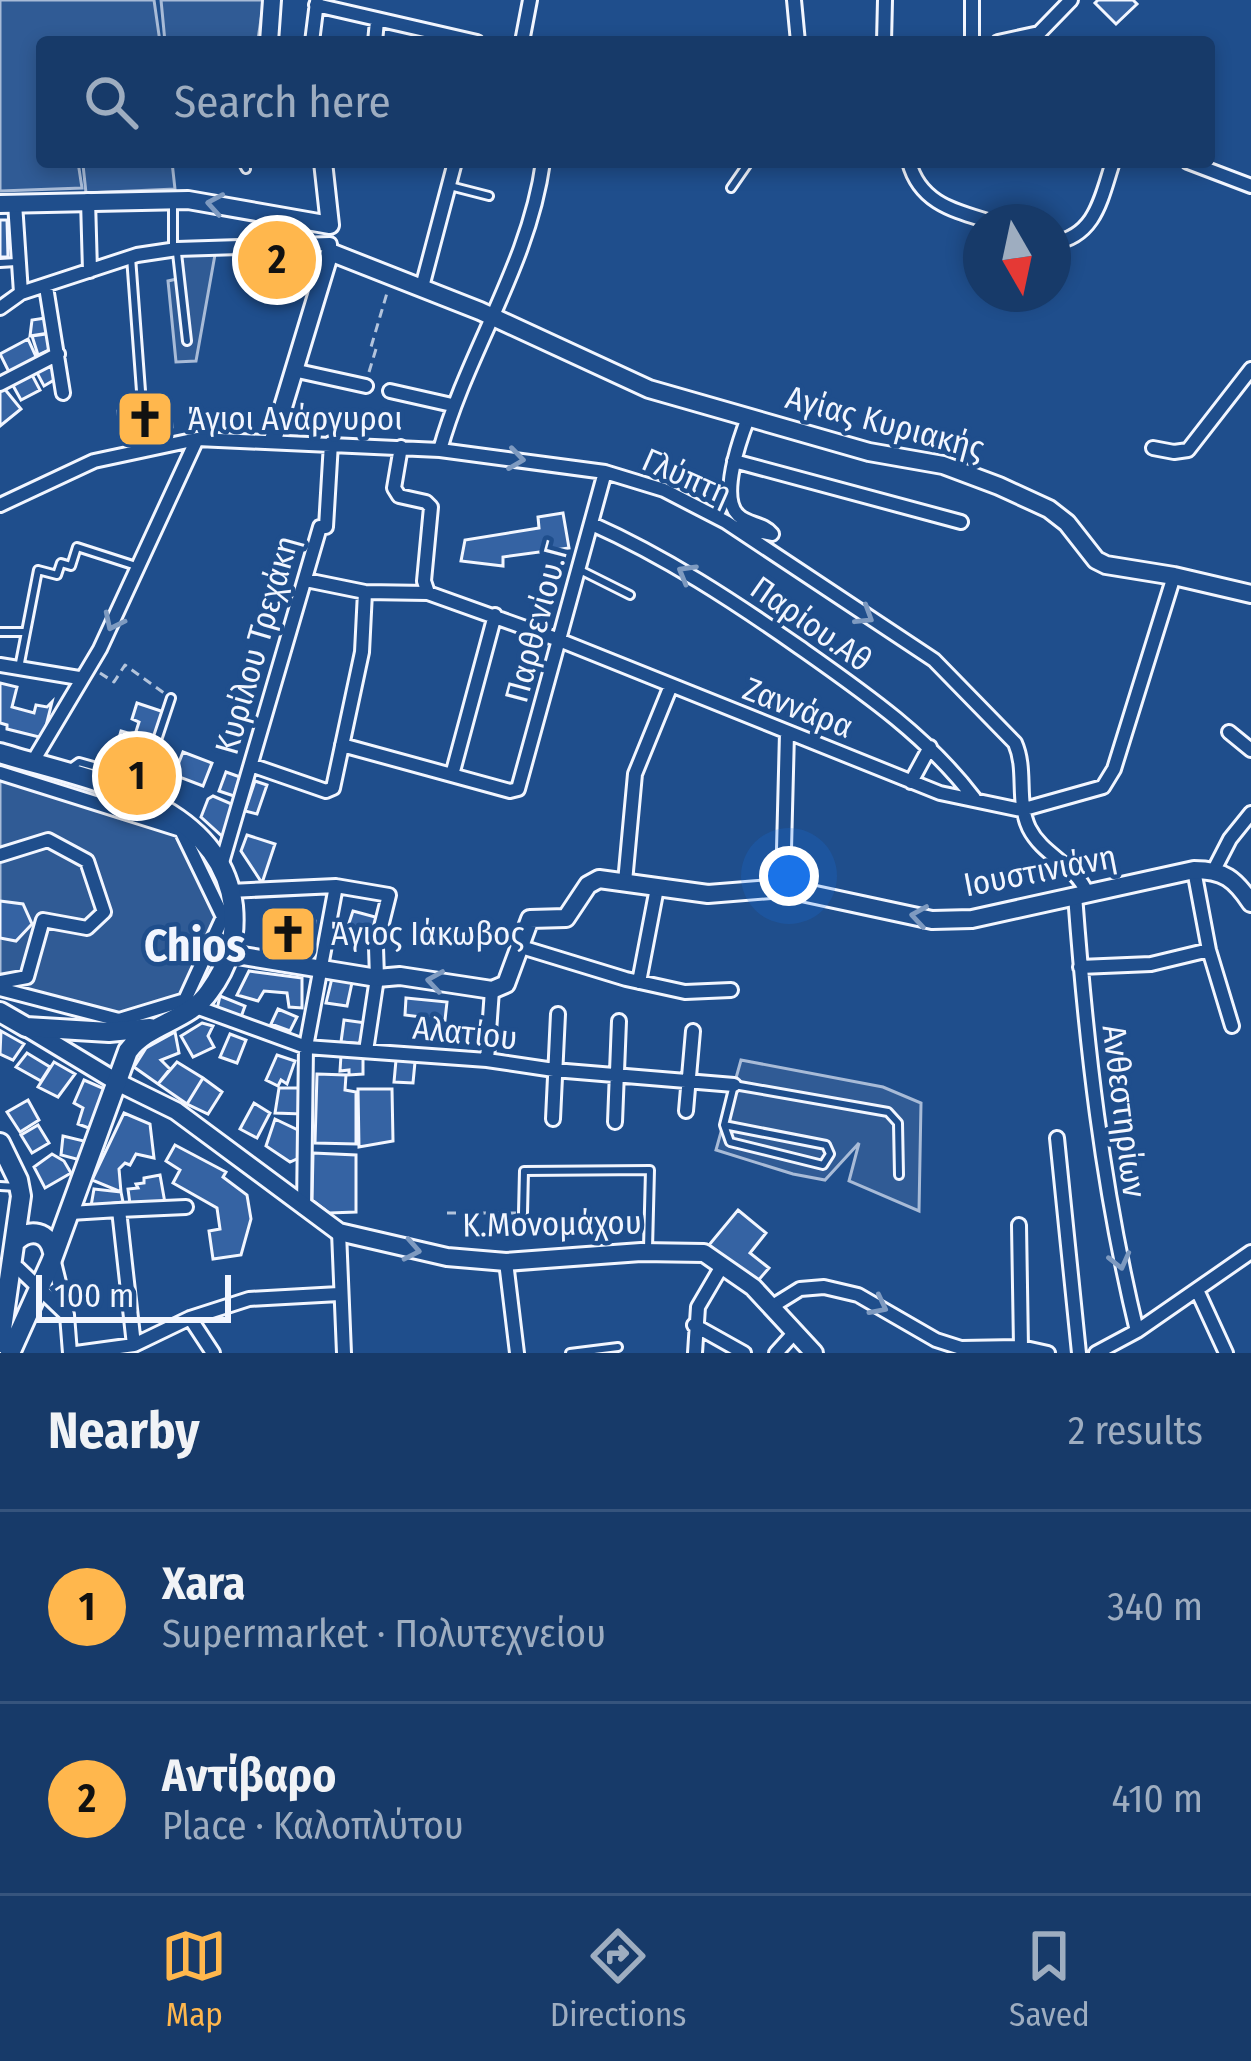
<!DOCTYPE html>
<meta charset="utf-8">
<style>
body{margin:0;font-family:"Fira Sans Condensed",sans-serif;background:#244571;color:#f1f3f6}
.compass{position:absolute;left:963px;top:204px;width:108px;height:108px;border-radius:50%;background:#173a69;box-shadow:0 6px 18px #0003;rotate:171deg}
.scale{position:absolute;left:36px;bottom:30px;width:195px;box-sizing:border-box;padding-left:12px;border:6px solid #f2f6ff;border-top:0;font-size:33px;line-height:42px;white-space:nowrap;color:#f2f6ff;-webkit-text-stroke:9px #1f4e8c;paint-order:stroke}
.you{position:absolute;left:789px;top:876px;width:42px;height:42px;margin:-30px;border:9px solid #fff;border-radius:50%;background:#1a73e8;box-shadow:0 0 0 18px #1a73e833}
.badge{display:grid;place-items:center;width:78px;height:78px;border-radius:50%;background:#ffb74d;color:#111;font-size:39px;font-weight:700}
.pin{position:absolute;translate:-50% -50%;border:6px solid #fff;box-shadow:0 3px 12px #0006}
.list{margin:0;padding:0;list-style:none}
h2{display:flex;justify-content:space-between;align-items:center;height:156px;margin:0;padding:0 48px;font-size:51px}
h2 small{font-size:39px;font-weight:400;color:#9eadc0}
.list li{display:grid;grid-template-columns:78px 1fr auto;gap:36px;align-items:center;box-sizing:border-box;height:192px;padding:0 48px;border-top:3px solid #36547d}
.list b{display:block;font-size:45px;white-space:nowrap}
.list p{margin:0;font-size:39px;white-space:nowrap;color:#9eadc0}
.list em{font-size:39px;font-style:normal;color:#9eadc0}
.icon{flex:none;width:66px;height:66px;fill:none;stroke:currentColor;stroke-width:2;stroke-linecap:round;stroke-linejoin:round}
.map{position:relative;flex:none;width:1251px;height:1353px;overflow:hidden}
.search{position:absolute;background:#173a69;box-shadow:0 6px 18px #0003;left:36px;right:36px;top:36px;height:132px;display:flex;align-items:center;gap:30px;box-sizing:border-box;padding:0 42px;border-radius:12px;color:#9eadc0;font-size:45px}
.sheet{height:540px;background:#173a69}
nav{display:flex;justify-content:space-around;align-items:center;box-sizing:border-box;height:168px;border-top:3px solid #36547d;background:#173a69;font-size:33px;color:#9eadc0}
nav a{display:grid;justify-items:center;gap:6px}
nav .on{color:#ffb74d}
.map>svg:first-child{display:block}
.built{fill:#305b95;stroke:#a8bbd7;stroke-width:3}
.building{fill:#3563a3;stroke:#f2f6ff;stroke-width:3}
.lines{fill:none;stroke-linecap:round;stroke-linejoin:round}
.lane-casing{stroke:#f2f6ff;stroke-width:12}
.street-casing{stroke:#f2f6ff;stroke-width:18}
.secondary-casing{stroke:#f2f6ff;stroke-width:22}
.primary-casing{stroke:#f2f6ff;stroke-width:24}
.path{stroke:#b3c4dc;stroke-width:3;stroke-dasharray:9 6;stroke-linecap:butt}
.lane{stroke:#1f4e8c;stroke-width:6}
.street{stroke:#1f4e8c;stroke-width:12}
.secondary{stroke:#1f4e8c;stroke-width:16}
.primary{stroke:#1f4e8c;stroke-width:18}
.oneway{stroke:#7e9ac0}
.labels{text-anchor:middle;dominant-baseline:central;stroke-width:9;stroke-linejoin:round;paint-order:stroke}
.poi-label{font-size:33px;fill:#f2f6ff;stroke:#1f4e8c;text-anchor:start}
.street-label{font-size:33px;fill:#f2f6ff;stroke:#1f4e8c}
.district-label{font-size:45px;font-weight:bold;fill:#f2f6ff;stroke:#1f4e8c}
</style>
<div class="map">
<svg width="1251" height="1353" viewBox="0 0 1251 1353">
<rect width="100%" height="100%" fill="#1f4e8c"/>
<path class="built" d="M0,0H154L160,42H42V162H78L82,188L0,191Z
M161,0H264L258,39L165,42Z
M108,162H172L175,189L86,193L83,165Z
M216,249L196,361L176,362L168,281L181,278L179,250Z
M0,766L149,808L181,830L216,876L224,924L215,962L200,987L185,1000L119,1020L51,1009L0,982Z
M741,1060L883,1087L921,1103L919,1211L849,1181L859,1143L825,1180L793,1174L716,1150Z"/>
<path class="building" d="M1098,0H1133L1137,4L1116,24L1095,3Z
M0,220H7L8,257H0Z
M52,317L55,332L30,336L32,320Z
M53,333L55,347L38,355L32,336Z
M28,339L37,359L9,372L0,354Z
M50,363L56,364L59,377L44,386L36,371Z
M30,371L40,390L21,400L11,382Z
M3,387L21,409L0,426V390Z
M170,406L172,427L120,432L118,411Z
M563,513L569,548L503,557V566L461,561L465,540L539,528L538,517Z
M0,683L17,687L12,707L34,713L36,705L47,707L52,702L43,738L7,729V725L0,723Z
M137,703L164,712L146,769L126,763L139,722L132,719Z
M121,731L135,735L126,763L113,758Z
M183,752L212,763L203,786L174,775Z
M226,772L240,777L234,796L219,791Z
M255,781L267,785L257,814L245,811Z
M213,796L234,805L224,838L201,817L208,799Z
M247,835L275,844L262,883L241,851Z
M0,901L23,904L32,924L16,941L0,938Z
M353,911L379,918L373,942L356,939L357,932L347,929Z
M267,914L315,921L310,955L262,948Z
M249,971L302,978V1008L289,1007L287,993L264,991L258,1001L237,995Z
M333,974L353,978L347,1006L326,1003Z
M220,996L245,1006L241,1017L217,1009Z
M406,998L447,1002L445,1020L405,1015Z
M278,1009L297,1017L290,1031L271,1024Z
M344,1020L366,1023L364,1044L341,1042Z
M202,1023L213,1026L208,1036L214,1047L193,1057L181,1036Z
M1,1031L24,1044L13,1060L0,1054Z
M175,1032L179,1053L161,1060L170,1069L158,1084L134,1067L146,1048Z
M230,1034L246,1040L237,1063L220,1057Z
M27,1053L50,1067L41,1081L16,1067Z
M277,1055L295,1061L287,1084L281,1080L278,1086L266,1080Z
M341,1055L363,1056V1074L349,1075V1070L340,1071Z
M396,1060L415,1062L413,1083L394,1082Z
M54,1062L75,1074L58,1097L38,1087Z
M177,1062L203,1078L187,1104L158,1084Z
M317,1074L346,1075L345,1090L356,1092V1144L315,1143Z
M203,1078L222,1092L208,1114L187,1104Z
M84,1080L107,1090L94,1130L78,1124L83,1108L74,1103Z
M279,1088H303L302,1114L275,1113Z
M358,1089H392L393,1141L359,1147Z
M28,1100L39,1120L20,1132L7,1112Z
M254,1103L270,1113L257,1138L240,1129Z
M124,1113L150,1124L154,1158L136,1154L130,1165L125,1163L119,1169L121,1192L92,1180Z
M275,1119L302,1132L301,1157L290,1162L266,1146Z
M38,1125L49,1143L32,1153L21,1135Z
M63,1136L84,1141L80,1160L61,1155Z
M175,1145L226,1172L223,1177L247,1195L251,1219L241,1255L213,1259L209,1231L220,1229L217,1208L173,1183L180,1170L166,1161Z
M313,1153L356,1155V1212L329,1213L312,1200Z
M52,1154L64,1161L71,1173L45,1188L34,1167Z
M160,1175L165,1203L130,1204L128,1189L138,1188L136,1184L144,1183V1178Z
M94,1189L121,1192L123,1202L91,1206Z
M738,1210L766,1233L750,1253L769,1268L756,1283L709,1245Z"/>
<g class="lines">
<defs>
<path id="lane" d="M242,162L246,169
M450,186L489,196
M731,188L749,162
M173,203V249
M177,253L187,341
M131,257L141,391
M0,263L16,262
M580,570L630,595
M0,632H26
M19,668L38,570L57,575L61,563L71,566L77,547L136,566
M72,767L79,762L97,767L101,781
M140,791L171,698
M724,1125L826,1145L830,1154L823,1165L730,1142L724,1125L734,1085L888,1112L898,1123L899,1175
M0,1186L17,1187
M523,1213L524,1171L650,1170L648,1248
M570,1353L618,1347"/>
<path id="street" d="M794,0L798,42
M316,5L477,42
M312,42L317,2
M375,42L377,21
M522,42L530,0
M884,42L885,0
M972,42V0
M998,42L1039,33L1071,0
M909,162C920,204 956,211 991,222
M1188,162L1251,186
M88,200L90,271
M15,203L21,293
M1053,243C1096,236 1101,198 1113,162
M46,287L63,393
M422,287L455,162
M0,308L21,293L137,255L177,249L330,244V252
M293,370L366,386
M0,384L58,354
M390,391L452,405
M401,447L394,488L399,496L426,502L431,507L424,581L428,593
M1153,448L1174,452L1188,450L1251,369
M440,450C467,352 529,265 543,162
M734,461L961,522
M0,505L94,461L197,439L440,450L605,472L664,490L726,522L934,660L1015,743C1027,770 1016,800 1029,828C1043,856 1075,864 1087,893
M592,524C666,557 733,601 799,647C863,692 927,736 974,798
M739,527L772,534C763,523 748,525 738,515C719,497 740,439 748,418
M306,580L365,592L428,593L559,640L940,793L1021,810L1103,787L1114,769L1174,576
M0,665L79,678
M1229,732L1251,750
M342,745L510,791L518,789L605,472
M32,763L100,649L197,439
M251,765L326,791L333,788L362,652L365,592
M0,773L181,830L223,917L185,1000L119,1020L0,989
M452,775L495,615
M911,782L930,747
M0,855L48,840L87,861L104,912L87,928L43,920L27,977L0,982
M221,866L320,527H326L331,443
M1194,870L1209,950L1232,1026
M1214,870L1230,839L1251,813
M625,882L635,774L670,688
M783,888L787,733
M230,891L336,886L389,895L376,947L377,978L366,1051
M1075,895C1086,1043 1102,1187 1137,1331
M518,946L626,979L685,992L731,990
M1080,967L1151,964L1209,950
M639,982L657,888
M196,1007L306,1047L487,1060L554,1070L734,1085
M487,1060L492,990
M686,1111L693,1031
M553,1119L558,1014
M615,1122L619,1021
M1057,1138L1079,1353
M304,1208L306,1047L336,886
M119,1210L186,1207
M70,1213L119,1210L134,1345
M1019,1225L1021,1347
M339,1232L344,1353
M53,1258L67,1315L70,1353
M506,1262L517,1353
M18,1268L65,1313
M1197,1290L1226,1353
M771,1307L800,1289L824,1287L858,1295L936,1340L961,1348L1021,1347L1048,1353
M190,1318L213,1353
M694,1325L744,1353
M76,1353L134,1345L190,1318L249,1299L339,1294
M695,1353L698,1307L722,1266
M776,1353L795,1332
M1096,1353L1137,1331L1251,1252"/>
<path id="secondary" d="M269,42L272,0
M0,204L188,200L330,225L323,162
M273,440L330,252L480,311L649,389L869,452L943,465L999,486L1049,509L1067,523L1096,560L1106,565L1174,576L1251,594
M231,954L377,978L400,976L492,990L506,984L530,919L566,918L588,885L599,879L708,894L783,888L932,920L972,919L1194,870C1224,870 1235,879 1251,903
M26,1027L117,1082L176,1111L339,1232L447,1257L506,1262L641,1252L704,1253L753,1287L814,1353"/>
<path id="primary" d="M0,753C83,779 220,799 233,906C236,939 229,965 209,992C189,1021 149,1023 128,1051L51,1262L10,1353
M0,1012L26,1027L109,1032L150,1028
M0,1143L18,1180L21,1196L0,1343
M15,1242C30,1227 49,1232 53,1252"/>
</defs>
<use href="#lane" class="lane-casing"/>
<use href="#street" class="street-casing"/>
<use href="#secondary" class="secondary-casing"/>
<use href="#primary" class="primary-casing"/>
<path class="path" d="M369,372L376,349L371,347L387,293
M100,673L114,682L125,665L164,693
M447,1213H516"/>
<use href="#lane" class="lane"/>
<use href="#street" class="street"/>
<use href="#secondary" class="secondary"/>
<use href="#primary" class="primary"/>
</g>
<defs><path id="oneway-chevron" d="M-2-3.5L2.5 0L-2 3.5" fill="none" stroke-width="1.6" stroke-linecap="round" stroke-linejoin="round" transform="scale(3)"/></defs>
<g class="oneway">
<use href="#oneway-chevron" transform="translate(215 204) rotate(-170)"/>
<use href="#oneway-chevron" transform="translate(516 459) rotate(8)"/>
<use href="#oneway-chevron" transform="translate(686 573) rotate(-150)"/>
<use href="#oneway-chevron" transform="translate(865 616) rotate(32)"/>
<use href="#oneway-chevron" transform="translate(113 622) rotate(116)"/>
<use href="#oneway-chevron" transform="translate(919 916) rotate(-171)"/>
<use href="#oneway-chevron" transform="translate(435 981) rotate(-171)"/>
<use href="#oneway-chevron" transform="translate(412 1250) rotate(11)"/>
<use href="#oneway-chevron" transform="translate(1120 1261) rotate(76)"/>
<use href="#oneway-chevron" transform="translate(879 1306) rotate(27)"/>
</g>
<defs>
<symbol id="church-square" viewBox="-11 -11 22 22"><rect x="-9" y="-9" width="18" height="18" rx="4" fill="#ffb74d" stroke="#1f4e8c"/><path d="M-1.2-6h2.4v3.5h3.3v2.4h-3.3V6h-2.4V-.1h-3.3v-2.4h3.3Z" fill="#111"/></symbol>
</defs>
<g fill-rule="evenodd">
<use href="#church-square" x="112" y="386" width="66" height="66"/>
<use href="#church-square" x="255" y="901" width="66" height="66"/>
</g>
<g class="labels">
<g class="poi-label">
<text x="187" y="419">Άγιοι Ανάργυροι</text>
<text x="330" y="934">Άγιος Ιάκωβος</text>
</g>
<g class="street-label">
<text transform="translate(885 423) rotate(15)">Αγίας Κυριακής</text>
<text transform="translate(687 477) rotate(24)">Γλύπτη</text>
<text transform="translate(537 622) rotate(-75)">Παρθενίου.Γ</text>
<text transform="translate(811 624) rotate(35)">Παρίου.Αθ</text>
<text transform="translate(257 645) rotate(-74)">Κυρίλου Τρεχάκη</text>
<text transform="translate(798 708) rotate(21)">Ζαννάρα</text>
<text transform="translate(1040 871) rotate(-11)">Ιουστινιάνη</text>
<text transform="translate(465 1033) rotate(6)">Αλατίου</text>
<text transform="translate(1124 1111) rotate(83)">Ανθεστηρίων</text>
<text transform="translate(552 1224) rotate(-1)">Κ.Μονομάχου</text>
</g>
<g class="district-label">
<text x="195" y="946">Chios</text>
</g>
</g>
</svg>
<svg class="compass" viewBox="-18 -18 36 36"><path d="M0-13l5 13h-10z" fill="#e53935"/><path d="M0 13l5-13h-10z" fill="#9eadc0"/></svg>
<div class="scale">100 m</div>
<div class="you"></div>
<div class="pin badge" style="left:137px;top:776px">1</div>
<div class="pin badge" style="left:277px;top:260px">2</div>
<div class="search"><svg class="icon" aria-label="search" viewBox="0 0 24 24"><circle cx="10" cy="10" r="6"/><path d="M15 15l6 6"/></svg>Search here</div>
</div>
<section class="sheet">
<h2>Nearby<small>2 results</small></h2>
<ul class="list">
<li><span class="badge">1</span><div><b>Xara</b><p>Supermarket · Πολυτεχνείου</p></div><em>340 m</em></li>
<li><span class="badge">2</span><div><b>Αντίβαρο</b><p>Place · Καλοπλύτου</p></div><em>410 m</em></li>
</ul>
</section>
<nav>
<a class="on"><svg class="icon" aria-label="map" viewBox="0 0 24 24"><path d="M3 6l6-2 6 2 6-2v14l-6 2-6-2-6 2zM9 4v14M15 6v14"/></svg>Map</a>
<a><svg class="icon" aria-label="directions" viewBox="0 0 24 24"><path d="M12 3l9 9-9 9-9-9zM9 14v-3h6M13 9l2 2-2 2"/></svg>Directions</a>
<a><svg class="icon" aria-label="saved" viewBox="0 0 24 24"><path d="M7 4h10v16l-5-4-5 4z"/></svg>Saved</a>
</nav>
